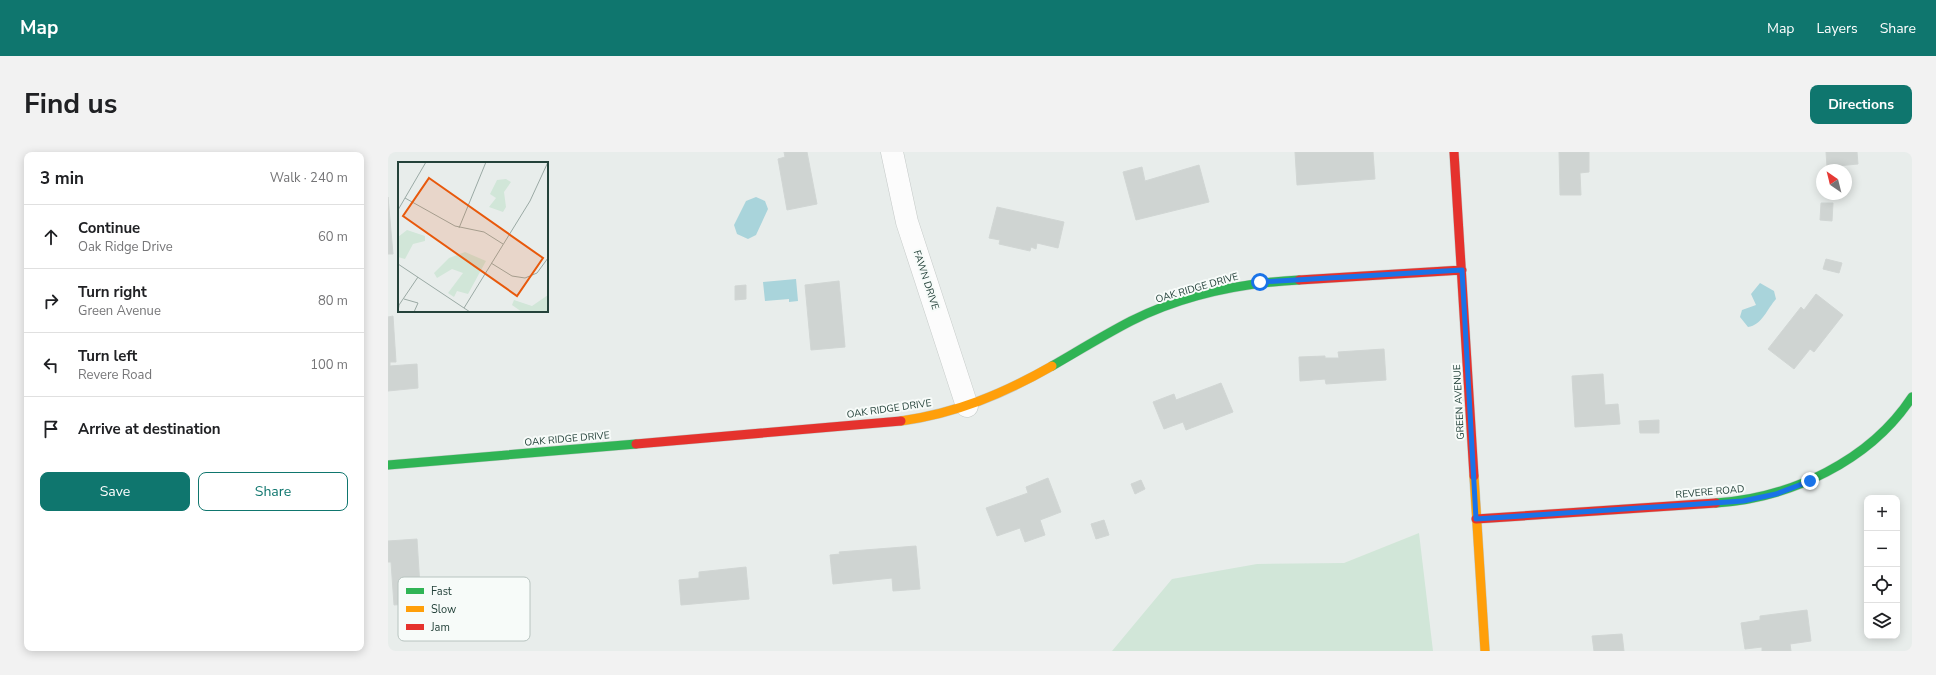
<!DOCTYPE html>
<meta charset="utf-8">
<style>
body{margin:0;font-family:"Nunito Sans",sans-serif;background:#f2f2f2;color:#202124}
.controls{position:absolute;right:12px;bottom:12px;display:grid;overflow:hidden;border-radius:8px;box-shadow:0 2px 10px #0003}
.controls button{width:36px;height:36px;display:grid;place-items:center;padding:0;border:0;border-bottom:1px solid #e0e0e0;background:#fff;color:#202124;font:20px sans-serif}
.compass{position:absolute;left:1428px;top:12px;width:36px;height:36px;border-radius:50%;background:#fff;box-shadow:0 2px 10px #0003;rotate:325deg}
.stop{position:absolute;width:12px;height:12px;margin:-9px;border:3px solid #1a73e8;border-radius:50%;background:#fff}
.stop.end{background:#1a73e8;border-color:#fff;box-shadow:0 1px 4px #0008}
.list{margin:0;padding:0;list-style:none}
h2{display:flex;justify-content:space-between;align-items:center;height:52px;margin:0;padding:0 16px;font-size:17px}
h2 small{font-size:13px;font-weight:400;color:#757577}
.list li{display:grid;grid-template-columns:26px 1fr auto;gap:12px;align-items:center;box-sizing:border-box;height:64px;padding:0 16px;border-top:1px solid #e0e0e0}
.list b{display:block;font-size:15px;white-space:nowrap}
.list p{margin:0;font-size:13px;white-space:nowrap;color:#757577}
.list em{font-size:13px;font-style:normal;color:#757577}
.actions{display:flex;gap:8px;padding:12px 16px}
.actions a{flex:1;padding:9px 0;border:1px solid #0f766e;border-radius:8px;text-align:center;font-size:14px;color:#0f766e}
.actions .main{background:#0f766e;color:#fff}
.icon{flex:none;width:22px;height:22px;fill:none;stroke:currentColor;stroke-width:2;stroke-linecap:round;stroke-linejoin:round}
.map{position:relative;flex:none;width:1524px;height:499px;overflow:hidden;border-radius:8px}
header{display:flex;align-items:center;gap:24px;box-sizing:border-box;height:56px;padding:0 20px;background:#0f766e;color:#fff}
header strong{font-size:19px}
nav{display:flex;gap:22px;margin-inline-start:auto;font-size:14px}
.intro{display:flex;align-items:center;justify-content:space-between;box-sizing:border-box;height:96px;padding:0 24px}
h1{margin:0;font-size:28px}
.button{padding:10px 18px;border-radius:8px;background:#0f766e;color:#fff;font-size:14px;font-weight:700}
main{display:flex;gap:24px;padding:0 24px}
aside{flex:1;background:#fff;border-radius:8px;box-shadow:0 2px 10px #0003}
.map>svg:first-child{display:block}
.green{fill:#d1e6d8}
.water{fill:#a9d4db}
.building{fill:#cfd4d2;stroke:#d1d6d4}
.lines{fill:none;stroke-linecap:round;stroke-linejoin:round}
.street-casing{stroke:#c5cac8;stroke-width:23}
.fast-casing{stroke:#c3cbc8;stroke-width:10}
.slow-casing{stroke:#c3cbc8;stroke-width:10}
.jam-casing{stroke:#c3cbc8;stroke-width:10}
.street{stroke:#fcfcfc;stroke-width:22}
.fast{stroke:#30b455;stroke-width:9}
.slow{stroke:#ff9f0a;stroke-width:9}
.jam{stroke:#e5322d;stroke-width:9}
.route{stroke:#1a73e8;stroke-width:5}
.labels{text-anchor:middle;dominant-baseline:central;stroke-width:4;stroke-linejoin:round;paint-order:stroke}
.street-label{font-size:10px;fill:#24423a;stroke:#f7fbf9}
.inset-road{fill:none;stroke:#9aa9a4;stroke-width:1}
.view{fill:#e8590c;fill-opacity:0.15;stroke:#e8590c;stroke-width:2}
.inset-edge{fill:none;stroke:#24423a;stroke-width:2}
.key{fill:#f7fbf9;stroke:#b8c4c0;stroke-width:1}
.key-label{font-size:11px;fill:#24423a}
</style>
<header>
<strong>Map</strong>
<nav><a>Map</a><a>Layers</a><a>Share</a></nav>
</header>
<div class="intro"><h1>Find us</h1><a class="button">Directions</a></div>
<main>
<aside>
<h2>3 min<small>Walk · 240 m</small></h2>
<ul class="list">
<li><svg class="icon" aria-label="ahead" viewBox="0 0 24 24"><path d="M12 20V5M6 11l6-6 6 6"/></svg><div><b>Continue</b><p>Oak Ridge Drive</p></div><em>60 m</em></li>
<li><svg class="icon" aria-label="right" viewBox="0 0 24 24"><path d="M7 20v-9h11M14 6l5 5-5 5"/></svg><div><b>Turn right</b><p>Green Avenue</p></div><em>80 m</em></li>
<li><svg class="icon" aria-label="left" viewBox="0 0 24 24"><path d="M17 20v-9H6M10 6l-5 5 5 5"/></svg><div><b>Turn left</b><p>Revere Road</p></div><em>100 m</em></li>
<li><svg class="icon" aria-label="arrive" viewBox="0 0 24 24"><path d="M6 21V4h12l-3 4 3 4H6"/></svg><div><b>Arrive at destination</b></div></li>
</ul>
<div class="actions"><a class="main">Save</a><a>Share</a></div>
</aside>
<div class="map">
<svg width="1524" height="499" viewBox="0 0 1524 499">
<rect width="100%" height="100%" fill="#e8edeb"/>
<path class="green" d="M1031,381L1045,499H724L784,427L869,412L956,411Z"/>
<path class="water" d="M368,45L377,49L380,57L368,83L360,87L349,82L346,73L358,49Z
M408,127L410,149L401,150V147L377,149L375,130Z
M1372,131L1386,139L1388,147C1379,157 1374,173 1360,175L1352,165L1354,158L1368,153L1363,142Z"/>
<path class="building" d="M396,0H419L429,52L399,58L390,7L397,5Z
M907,0H985L987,27L909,33Z
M1171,0H1201V20L1192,21L1193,43H1172Z
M1438,0H1469L1470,12L1439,15Z
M811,13L821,50L748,68L735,20L754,15L757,29Z
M0,45L5,102H0Z
M1433,51H1445L1444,69L1432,68Z
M609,55L676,70L670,96L649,91L648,97L643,95L642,99L611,92L612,88L601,86Z
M1438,107L1454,111L1451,121L1435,117Z
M451,129L457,195L423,198L417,133Z
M358,133V147L347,148V134Z
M1428,142L1455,163L1426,200L1422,197L1406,217L1380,197L1413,155L1416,158Z
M5,164L8,210H2V214L29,212L30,236L0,239V165Z
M996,197L998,228L938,232L937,227L912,229L911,205L937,204V206H951L950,200Z
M1215,222L1217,253L1230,252L1232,272L1187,275L1184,224Z
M833,231L845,260L798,278L795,270L776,277L765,250L786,242L788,248Z
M1271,268V281H1252L1251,269Z
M660,326L673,360L652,368L657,383L637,390L632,376L609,384L598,356L640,341L638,335Z
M753,328L757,337L747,342L743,332Z
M716,368L721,383L708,387L703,372Z
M29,387L33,451L6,453L3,410H0V389Z
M528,394L532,437L505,439L504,426L445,432L442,403L452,402L451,400Z
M358,415L361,447L293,453L291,428L311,426V420Z
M1419,458L1423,489L1402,492L1403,499H1374V495L1357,497L1353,471L1372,468V464Z
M1234,482L1236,499H1206L1204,484Z"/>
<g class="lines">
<defs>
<path id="street" d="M504,0L519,70L579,254"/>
<path id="fast" d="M664,214C690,199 716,183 743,169C795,143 854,131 911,128
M0,313L248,292
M1328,351C1403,346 1482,309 1524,245"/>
<path id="slow" d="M513,269C569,261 615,242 664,214
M1086,324L1097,499"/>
<path id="jam" d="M1066,0L1086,324
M911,128L1074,118
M248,292L513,269
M1088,367L1328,351"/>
</defs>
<use href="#street" class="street-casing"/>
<use href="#fast" class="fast-casing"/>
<use href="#slow" class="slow-casing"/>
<use href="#jam" class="jam-casing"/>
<use href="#street" class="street"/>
<use href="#fast" class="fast"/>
<use href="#slow" class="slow"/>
<use href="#jam" class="jam"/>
</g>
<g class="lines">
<path class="route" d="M872,130L1074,118L1088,367L1355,349L1388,342L1422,329"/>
</g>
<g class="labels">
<g class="street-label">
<text transform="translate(538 128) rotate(72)">FAWN DRIVE</text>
<text transform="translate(809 136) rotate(-16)">OAK RIDGE DRIVE</text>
<text transform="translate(1071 250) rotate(-93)">GREEN AVENUE</text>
<text transform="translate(501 257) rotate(-8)">OAK RIDGE DRIVE</text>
<text transform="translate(179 287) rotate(-5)">OAK RIDGE DRIVE</text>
<text transform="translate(1322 340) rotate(-5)">REVERE ROAD</text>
</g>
</g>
<g transform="translate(10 10)">
<rect width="150" height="150" fill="#e8edeb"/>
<path d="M108,17L113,20L106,30L108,45L105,50L91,45L98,36L92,32L99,18ZM9,68L27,74V79L15,82L7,97L0,95V75ZM67,90L88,99L70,132L59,129L56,135L50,131L65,111L54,107L39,116L36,111L51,96ZM150,133V150H124L114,143L116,138L134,144Z" fill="#d1e6d8"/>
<path class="inset-road" d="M7,36L57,64L86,70L105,82M0,48L28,0M61,66L88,0M93,101L114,114L127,116L139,111L150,96M0,102L72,150M6,137L20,141L16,150M66,146L132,39L150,0M0,150L1,143L20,115"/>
<path class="view" d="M31,16L145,96L119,134L5,54Z"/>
<rect width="150" height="150" class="inset-edge"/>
</g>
<rect x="10" y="425" width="132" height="64" rx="6" class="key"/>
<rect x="18" y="436" width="18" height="6" fill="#30b455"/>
<rect x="18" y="454" width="18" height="6" fill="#ff9f0a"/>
<rect x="18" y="472" width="18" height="6" fill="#e5322d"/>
<g class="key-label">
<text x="43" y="443">Fast</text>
<text x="43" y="461">Slow</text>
<text x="43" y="479">Jam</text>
</g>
</svg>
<div class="controls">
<button>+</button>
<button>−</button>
<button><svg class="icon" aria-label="locate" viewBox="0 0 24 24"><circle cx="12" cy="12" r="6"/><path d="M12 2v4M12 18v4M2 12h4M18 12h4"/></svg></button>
<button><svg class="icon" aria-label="layers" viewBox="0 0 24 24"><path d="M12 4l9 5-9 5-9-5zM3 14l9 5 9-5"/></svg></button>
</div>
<svg class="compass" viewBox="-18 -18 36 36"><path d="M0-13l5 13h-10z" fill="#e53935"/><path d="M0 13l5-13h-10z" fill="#757577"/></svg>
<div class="stop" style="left:872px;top:130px"></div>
<div class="stop end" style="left:1422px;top:329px"></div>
</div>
</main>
